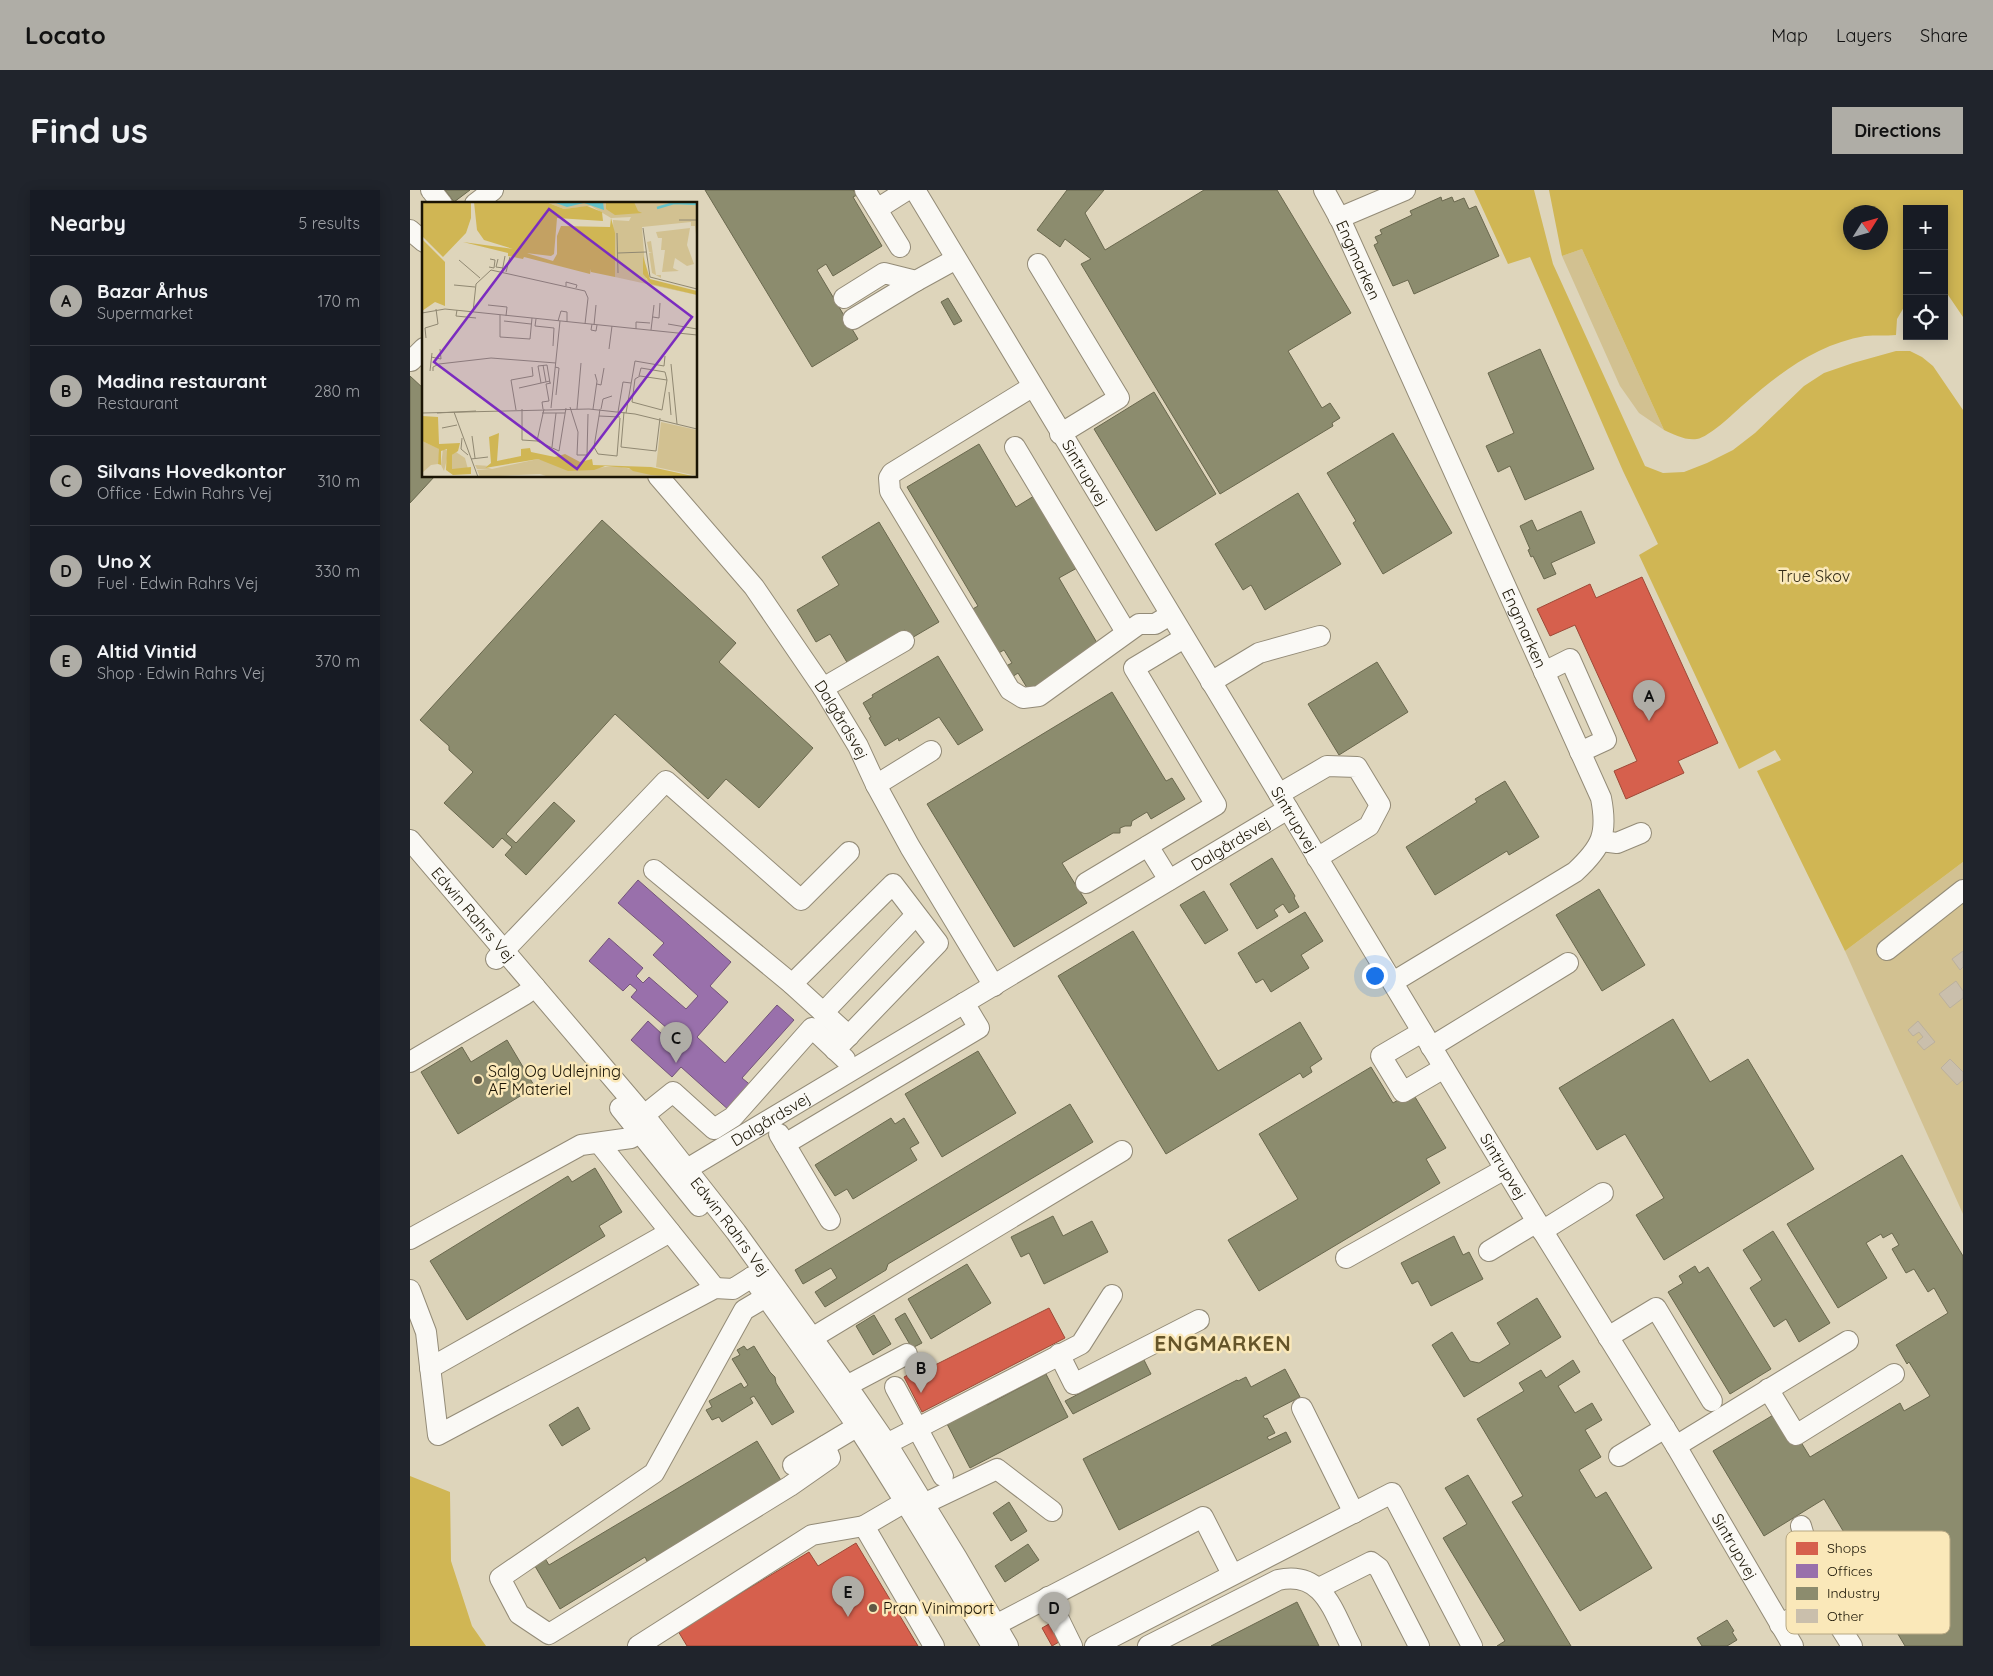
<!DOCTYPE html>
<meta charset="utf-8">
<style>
body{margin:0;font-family:Quicksand,sans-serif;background:#20242c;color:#f1f3f6}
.controls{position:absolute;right:15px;top:15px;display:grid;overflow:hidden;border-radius:0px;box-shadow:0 2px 12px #0003}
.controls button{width:45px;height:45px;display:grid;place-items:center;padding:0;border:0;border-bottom:1px solid #363941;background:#171b24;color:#f1f3f6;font:25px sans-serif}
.compass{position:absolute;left:1433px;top:15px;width:45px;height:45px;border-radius:50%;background:#171b24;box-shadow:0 2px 12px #0003;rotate:53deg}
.you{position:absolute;left:964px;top:785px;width:18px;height:18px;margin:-12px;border:4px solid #fff;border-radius:50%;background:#1a73e8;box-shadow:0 0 0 8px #1a73e833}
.badge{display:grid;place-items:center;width:32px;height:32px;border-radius:50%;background:#afada6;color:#111;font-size:16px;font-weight:700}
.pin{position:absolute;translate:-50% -41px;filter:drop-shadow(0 1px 2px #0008)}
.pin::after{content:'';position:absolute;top:26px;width:18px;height:15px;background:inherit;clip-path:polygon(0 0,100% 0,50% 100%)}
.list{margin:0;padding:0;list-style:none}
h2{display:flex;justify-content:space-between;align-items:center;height:65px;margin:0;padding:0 20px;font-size:21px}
h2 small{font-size:16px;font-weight:400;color:#9ea1a6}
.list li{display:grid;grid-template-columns:32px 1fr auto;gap:15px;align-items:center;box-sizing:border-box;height:90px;padding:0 20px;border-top:1px solid #363941}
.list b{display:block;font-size:19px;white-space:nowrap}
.list p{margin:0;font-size:16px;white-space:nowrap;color:#9ea1a6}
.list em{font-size:16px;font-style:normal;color:#9ea1a6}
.icon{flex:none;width:28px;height:28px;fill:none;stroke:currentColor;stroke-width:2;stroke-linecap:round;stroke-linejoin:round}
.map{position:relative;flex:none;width:1553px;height:1456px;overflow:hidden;border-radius:0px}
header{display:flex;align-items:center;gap:30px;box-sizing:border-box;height:70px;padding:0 25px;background:#afada6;color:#111}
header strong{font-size:24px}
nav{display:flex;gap:28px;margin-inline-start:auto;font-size:18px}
.intro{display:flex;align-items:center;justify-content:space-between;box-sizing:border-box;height:120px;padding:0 30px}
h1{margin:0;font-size:35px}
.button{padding:12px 22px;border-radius:0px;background:#afada6;color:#111;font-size:18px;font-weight:700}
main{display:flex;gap:30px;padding:0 30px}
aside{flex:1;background:#171b24;border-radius:0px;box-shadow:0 2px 12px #0003}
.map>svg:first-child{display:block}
.green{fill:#d2c191}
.forest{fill:#d0b654;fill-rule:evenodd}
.shops{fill:#d6604d;stroke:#9e4937}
.offices{fill:#9970ab;stroke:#735479}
.industry{fill:#8c8c6e;stroke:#6a684e}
.building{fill:#cabfac;stroke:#bbb09d}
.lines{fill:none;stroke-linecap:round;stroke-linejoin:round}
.minor-casing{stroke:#938b77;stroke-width:22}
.minor{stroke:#faf9f5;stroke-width:20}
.poi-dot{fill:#5f5844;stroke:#fae8b9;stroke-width:2}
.labels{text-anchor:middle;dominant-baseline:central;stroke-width:5;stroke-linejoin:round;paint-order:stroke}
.street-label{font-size:16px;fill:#1a1404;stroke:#fae8b9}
.park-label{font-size:16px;fill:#332c17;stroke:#fae8b9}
.poi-label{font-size:16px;fill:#1a1404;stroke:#fae8b9;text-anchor:start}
.district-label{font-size:21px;font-weight:bold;letter-spacing:1px;fill:#65552a;stroke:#fae8b9}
.inset-river{fill:none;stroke:#65c4ca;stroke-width:2.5}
.inset-road{fill:none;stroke:#908872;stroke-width:1}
.view{fill:#7b2cbf;fill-opacity:0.15;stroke:#7b2cbf;stroke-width:2.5}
.inset-edge{fill:none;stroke:#1a1404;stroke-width:2.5}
.key{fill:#fae8b9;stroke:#b7a883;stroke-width:1}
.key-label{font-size:14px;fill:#1a1404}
</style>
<header>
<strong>Locato</strong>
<nav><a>Map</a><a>Layers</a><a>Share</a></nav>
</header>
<div class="intro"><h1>Find us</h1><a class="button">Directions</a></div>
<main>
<aside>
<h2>Nearby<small>5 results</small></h2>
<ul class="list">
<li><span class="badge">A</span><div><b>Bazar Århus</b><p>Supermarket</p></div><em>170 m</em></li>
<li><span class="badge">B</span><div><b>Madina restaurant</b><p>Restaurant</p></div><em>280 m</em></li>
<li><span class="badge">C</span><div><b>Silvans Hovedkontor</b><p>Office · Edwin Rahrs Vej</p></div><em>310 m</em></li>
<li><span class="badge">D</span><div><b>Uno X</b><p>Fuel · Edwin Rahrs Vej</p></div><em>330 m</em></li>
<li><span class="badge">E</span><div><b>Altid Vintid</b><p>Shop · Edwin Rahrs Vej</p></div><em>370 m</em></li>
</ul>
</aside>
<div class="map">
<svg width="1553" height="1456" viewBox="0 0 1553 1456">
<rect width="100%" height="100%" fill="#ded5bb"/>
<path class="green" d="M1172,59L1254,240L1229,223L1210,196L1152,66Z
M1553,672V1024L1435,761Z"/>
<path class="forest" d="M1064,0H1124L1143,74L1235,276L1253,283L1274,282L1297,273L1323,260L1345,243L1394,196L1414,183L1443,173L1486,161H1500L1512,167L1523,176L1553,220V672L1435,761L1347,581L1371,570L1365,560L1329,579L1229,365L1248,354L1213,281L1120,67L1098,74Z
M1139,0H1553V127L1534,99V19H1497V112L1487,129L1486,145C1476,146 1465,145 1455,146C1407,154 1368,184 1333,215C1323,224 1299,247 1287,249C1276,251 1263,244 1254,240L1172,59L1152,66ZM1440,22H1470V52H1440Z
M0,1286L40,1302L41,1371L62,1436L76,1456H0Z"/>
<path class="shops" d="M1232,387L1308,553L1268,571L1274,583L1216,609L1204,581L1227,571L1165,435L1140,446L1127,419L1180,394L1186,408Z
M639,1118L655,1148L512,1222L494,1187L518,1175L519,1178Z
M446,1353L508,1456H277L268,1441L399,1362L408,1376Z
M646,1430L656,1448L642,1456L632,1438Z"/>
<path class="offices" d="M228,690L321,772L300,796L318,812L287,847L315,873L367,815L384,830L332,888L343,897L321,922L271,877L262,887L221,850L238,831L253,845L258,839L221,807L227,800L220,794L213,801L179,771L199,748L233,778L226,786L233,793L239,787L276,819L288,806L243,765L254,753L208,713Z"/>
<path class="industry" d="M35,0H60L44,12Z
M295,0H443L447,5L443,7L472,56L423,86L416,74L407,80L448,149L402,177Z
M657,0H694L675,23L695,60L794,0H867L941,123L878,161L912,218L920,213L930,228L922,233L923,236L810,304L671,74L681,69L655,49L650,57L627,40Z
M1031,7L1032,11L1042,7L1044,12L1054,8L1059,19L1066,16L1089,66L1004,104L998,90L983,96L964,55L968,53L965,47L972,44L970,40L1002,25L1000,21Z
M538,108L552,131L544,135L531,112Z
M1130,159L1184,279L1115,310L1100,276L1088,282L1076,256L1104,243L1078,183Z
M0,186L14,199V286H25L0,313Z
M744,202L806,304L746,341L684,239Z
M983,243L1042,343L973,384L943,333L946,331L917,283Z
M569,254L606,317L624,306L667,378L649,388L690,458L619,501L608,483L602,487L596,476L602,473L594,460L585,465L559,421L568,416L497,297Z
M888,303L931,374L855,420L841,395L833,400L805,354Z
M1171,321L1185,353L1141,373L1146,384L1134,389L1123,366L1121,367L1118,360L1120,359L1110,336L1122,330L1127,341Z
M192,330L326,453L309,472L403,558L349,618L316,589L298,609L205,524L96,644L106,653L144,612L165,631L116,685L95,665L102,657L92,648L83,658L34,613L63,582L39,560V556L10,530Z
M469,332L529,432L500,449L495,440L438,474L420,444L406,452L387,420L429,395L412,367Z
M528,466L573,540L548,555L529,527L489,551L488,548L475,556L459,528L461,527L453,513L463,507L462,505Z
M967,472L998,522L929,565L898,514Z
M702,502L756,591L762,588L775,609L741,629L737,622L722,631L721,636H715L710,638V643H703L652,673L677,713L604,757L517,614Z
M1095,591L1129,647L1099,665L1097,661L1025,705L996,657L1067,612L1065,609Z
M862,668L885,706L884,708L889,717L879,723L873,714L864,720L868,726L847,739L820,694Z
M1189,699L1235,775L1192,801L1146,725Z
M794,701L818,740L795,754L770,715Z
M895,722L913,751L891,765L899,778L861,802L853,789L846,793L828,763Z
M723,741L808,881L890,832L912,869L900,877L902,882L893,888L890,883L756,964L648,786Z
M1263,829L1300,892L1338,869L1404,979L1254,1070L1226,1025L1254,1008L1215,944L1187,960L1149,898Z
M97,850L125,897L48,944L11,882L52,857L61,872Z
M568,861L606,923L532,967L495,904Z
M961,877L983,913L1002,902L1036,958L1016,969L1030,993L849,1101L818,1050L888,1009L849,944Z
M660,914L683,952L478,1074L476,1080L415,1117L405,1102L427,1088L421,1078L393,1094L385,1080Z
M481,928L485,934L494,928L509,953L500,958L507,970L443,1009L437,999L425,1006L405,975Z
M1492,965L1553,1066V1456H1495L1485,1439L1490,1436L1414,1309L1354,1346L1303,1261L1365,1224L1389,1249L1400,1267L1490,1213L1494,1221L1520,1206L1499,1172L1497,1174L1486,1155L1538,1123L1524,1098L1518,1102L1504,1079L1496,1083L1482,1059L1489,1055L1482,1043L1473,1048L1471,1044L1456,1053L1477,1088L1428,1118L1377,1034Z
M185,978L212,1022L189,1036L195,1046L57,1130L20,1071L158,986L162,992Z
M643,1026L653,1046L682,1031L698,1062L634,1094L619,1063L611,1067L601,1047Z
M1363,1041L1420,1133L1389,1152L1376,1129L1364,1137L1340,1098L1352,1090L1333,1060Z
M1044,1046L1053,1065L1059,1062L1073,1089L1021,1116L1008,1091L1002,1094L991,1073Z
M557,1074L581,1113L521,1149L498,1109Z
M1285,1076L1289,1083L1298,1077L1361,1179L1320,1204L1258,1102L1273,1093L1269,1086Z
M1127,1108L1151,1147L1054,1207L1022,1155L1042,1142L1060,1171L1069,1173L1100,1154L1087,1133Z
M495,1123L512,1153L502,1158L485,1129Z
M464,1125L481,1154L463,1165L446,1136Z
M334,1156L337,1160L344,1156L360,1182L365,1187L366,1193L384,1222L362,1235L344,1206L340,1208L343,1213L312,1232L309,1227L302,1230L296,1220L302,1217L299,1211L331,1193L334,1198L338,1195L322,1169L330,1165L327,1160Z
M734,1170L741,1184L663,1224L655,1211Z
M1163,1170L1170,1182L1148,1196L1165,1223L1182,1213L1192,1230L1175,1240L1191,1267L1169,1280L1186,1308L1196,1302L1242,1378L1170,1421L1102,1312L1113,1306L1067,1229L1114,1201L1109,1193L1131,1180L1136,1188Z
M875,1179L890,1207L853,1226L855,1229L857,1228L865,1243L857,1247L859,1250L876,1242L881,1252L709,1340L673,1269L827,1190L828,1191L836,1187L841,1197Z
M636,1184L658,1227L560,1278L536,1232L575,1211L577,1215Z
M168,1217L180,1239L152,1256L139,1235Z
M347,1251L372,1292L238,1373L235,1367L150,1419L122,1371L133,1365L139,1375Z
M1058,1285L1161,1456H1087L1095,1451L1033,1348L1057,1334L1035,1298Z
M599,1312L617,1341L601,1351L583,1323Z
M618,1354L629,1370L595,1392L585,1376Z
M887,1412L909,1456H801Z
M1317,1430L1324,1441L1322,1442L1327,1450L1317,1456H1292L1287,1448Z"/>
<path class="building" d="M1553,761V777L1550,780L1542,769Z
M1546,791L1553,801V808L1540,818L1529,804Z
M1508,831L1525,852L1514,860L1507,852L1513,847L1509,842L1503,846L1498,840Z
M1540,869L1553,882V890L1547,895L1531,878Z"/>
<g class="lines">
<defs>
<g id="minor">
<path d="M21,0L32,14"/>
<path d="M455,0L490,57"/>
<path id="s1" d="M505,0L1127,1032L1266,1256L1383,1456"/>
<path id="s2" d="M914,0L931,31L1191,608C1198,644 1192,657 1165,682L983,792"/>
<path d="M65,14L83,0"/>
<path d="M467,19L497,0"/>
<path d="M929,28L995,0"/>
<path d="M0,40L14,52"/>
<path d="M628,74L709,208L650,244"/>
<path d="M434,108L474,83L506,91L546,69"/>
<path d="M443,129L506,91"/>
<path d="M1,171L14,158"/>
<path d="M622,197L482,283L479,288L480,301L600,500L613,508L629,506L729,434H745L760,425"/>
<path d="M605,257L716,442"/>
<path id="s3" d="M248,286L344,397L413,498L448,556L466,595L500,657L584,796"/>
<path d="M1134,482L1160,469L1196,550L1170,562"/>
<path d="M801,492L849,463L910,446"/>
<path d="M413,498L494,451"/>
<path d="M466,595L521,561"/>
<path d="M869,604L917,576L947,577L970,615L959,636L907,668"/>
<path id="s4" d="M0,650L234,925L326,1042L444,1206L477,1254L547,1368L598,1456"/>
<path d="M1191,651L1207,653L1231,643"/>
<path d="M738,656L759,690"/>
<path d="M244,680L382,794L439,846"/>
<path d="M676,693L806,615L724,478L774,448"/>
<path d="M1477,760L1553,700"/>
<path d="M86,769L256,591L391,710L439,662"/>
<path d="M382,794L483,694L528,753L425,860"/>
<path d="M413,823L506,725"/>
<path d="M1012,842L971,866L993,902L1034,878"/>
<path d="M1021,857L1158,773"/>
<path d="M0,872L114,805L125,797"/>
<path d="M210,918L289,1016"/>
<path d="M223,934L263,902L304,939L323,927L402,838L435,869"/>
<path d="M369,944L420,1030"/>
<path d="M189,953L305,1098"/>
<path d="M375,954L569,838L554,813"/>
<path id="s5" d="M267,985L878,619"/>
<path d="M1132,1041L1193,1003"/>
<path d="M0,1049L171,955L221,948L230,942"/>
<path d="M1079,1061L1127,1032"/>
<path d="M936,1068L1095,979"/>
<path d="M342,1087C377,1137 413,1186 447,1236C494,1308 538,1382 582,1456"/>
<path d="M0,1100L16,1142L28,1245L305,1098L323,1099L342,1087"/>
<path d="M366,1101L334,1120L244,1283L90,1388L109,1424L139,1444L380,1296L420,1268L415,1256"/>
<path d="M1198,1147L1246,1118L1302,1211"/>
<path d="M392,1154L712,961"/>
<path d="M649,1164L664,1194L789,1130"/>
<path d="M20,1178L260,1042"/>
<path d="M485,1197L533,1286"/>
<path d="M1358,1199L1386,1245L1484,1184"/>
<path d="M425,1202L497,1164"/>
<path d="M892,1218L944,1323"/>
<path d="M1266,1256L1438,1151"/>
<path d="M465,1260L671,1154L702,1105"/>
<path d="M1209,1266L1255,1238"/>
<path d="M383,1275L458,1230"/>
<path d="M507,1305L454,1336L524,1456"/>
<path d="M503,1319L587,1279L642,1321"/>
<path d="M1391,1336L1413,1410L1442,1456"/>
<path d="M909,1398L961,1372L969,1378L1009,1456"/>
<path d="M638,1407L662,1456"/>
<path d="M1370,1435L1413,1410"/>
<path d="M574,1441L793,1327L822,1384"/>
<path d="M228,1456L402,1345L454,1336"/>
<path d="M685,1456L982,1303L1062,1456"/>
<path d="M738,1456L868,1390C914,1380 923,1422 941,1456"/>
</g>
</defs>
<use href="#minor" class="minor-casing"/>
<use href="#minor" class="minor"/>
</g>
<g class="poi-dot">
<circle cx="68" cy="890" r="5"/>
<circle cx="463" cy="1418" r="5"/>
</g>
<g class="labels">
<g class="street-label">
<text stroke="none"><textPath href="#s2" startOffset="78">Engmarken</textPath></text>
<text stroke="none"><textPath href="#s1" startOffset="330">Sintrupvej</textPath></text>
<text stroke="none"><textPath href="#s2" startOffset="482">Engmarken</textPath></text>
<text stroke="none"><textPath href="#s3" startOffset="306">Dalgårdsvej</textPath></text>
<text stroke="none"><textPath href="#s1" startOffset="735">Sintrupvej</textPath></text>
<text stroke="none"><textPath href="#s5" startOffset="645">Dalgårdsvej</textPath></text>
<text stroke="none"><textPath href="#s4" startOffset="98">Edwin Rahrs Vej</textPath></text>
<text stroke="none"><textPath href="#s5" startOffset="109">Dalgårdsvej</textPath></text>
<text stroke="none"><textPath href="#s1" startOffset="1140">Sintrupvej</textPath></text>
<text stroke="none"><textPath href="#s4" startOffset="502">Edwin Rahrs Vej</textPath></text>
<text stroke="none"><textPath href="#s1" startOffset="1585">Sintrupvej</textPath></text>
</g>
<g class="park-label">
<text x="1404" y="386">True Skov</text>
</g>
<g class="poi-label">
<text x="78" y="881">Salg Og Udlejning<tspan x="78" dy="18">AF Materiel</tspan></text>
<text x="473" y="1418">Pran Vinimport</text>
</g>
<g class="district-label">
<text x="813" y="1153">ENGMARKEN</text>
</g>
</g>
<g transform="translate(12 12)">
<rect width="275" height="275" fill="#ded5bb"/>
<path d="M124,0H275V41L273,24H269V20L220,25L224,77L235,83L275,93L193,75L191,18L207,19L209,15L189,16L169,4L142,7ZM268,26L265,43L272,62L265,64L253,56L251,66L257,69L240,70L243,48H239L240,36H236L234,30ZM229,39L234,73H239V76L230,71L227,51H230L227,50L225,40ZM239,220L275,228V274L234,265ZM0,239L18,247L16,262L9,263L0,271ZM21,247L27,249L22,269L19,263ZM34,250L43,256L46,267H30V253ZM116,257L152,268L194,264L250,275H127L118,272L58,275L55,268H68L55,267L53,263L68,264L63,265L70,267Z" fill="#d2c191"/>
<path d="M0,0H49V16L44,31L21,55L0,34ZM52,0H124L142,7L165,4L180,10L181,19L135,16L132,52L129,54L104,51L62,38L55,28ZM184,0H212L216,9L220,11L193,13L184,7ZM189,16L193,31V75L169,70V67L168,72L102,55L101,57L86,54V51L41,40L91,47L131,59L135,52V34L139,24L188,25ZM0,37L23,60V104L13,100L0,109ZM221,54L228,77L275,89V93L229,82L221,72ZM0,214L16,215L17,242L38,241L36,249L30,253V267L49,265V272L31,273L24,268L25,247L19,249V263L16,262L17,247L0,239ZM77,231L75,259L99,254V247L108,246L109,250L133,255L143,252L158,260L170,257L171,263L229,265L275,275L229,273L211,269L207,266L183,264L172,268L146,269L116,257L63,266L69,261L67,235Z" fill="#d0b654"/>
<path d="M131,0H181L182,8L162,1L145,5Z" fill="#65c4ca"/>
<path class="inset-river" d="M235,6L252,1L275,2"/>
<path class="inset-road" d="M257,18H275M221,26L228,75L275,87M195,31L196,71M196,51L224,50M76,57L74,65L81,66M37,58L58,76M67,65L72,66L73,58L68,57M80,70L83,54M84,70L88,55M32,83L53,85M144,84V80L155,83L154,86M66,103L85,105L84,114M35,108L34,114L54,116M51,110L54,82L69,68L163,89L166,96L163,122M0,111L23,107L275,133M78,113V135L108,137L110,116M231,115L237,116L238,101M114,117L113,124L132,126L131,144M82,119L109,122M136,119L139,109L145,110V120M170,122L169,128L174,129L175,123M246,122L275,127M172,123L174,103M214,127V120L228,121M229,128L232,103M4,136L3,126L16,122L14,107M0,145V162M187,147L190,124M9,155L19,157L18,147M249,162L255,222M121,163L124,180M133,165L137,166L134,193M8,169L10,151M11,169V165L17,162L69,156L134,161M217,174L219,166L243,170L245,178M218,174L245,178L240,208L210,200L213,177ZM119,181L116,164L125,163L128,181M175,182L179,183L182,166M97,186L128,179M247,190L249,213M148,205L156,230L155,253H165L166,212M129,206L138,119M100,207V238L115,239M121,207L120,200L127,199L124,182L129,181M122,207L115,239L137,249L144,206M155,207L159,161M171,207L175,179L173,172M178,207L177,214L198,215M179,207L181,197L190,194M94,208L89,178L111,174L110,165M32,210L56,275M196,210L201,180L209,181M202,210L199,245L234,249L238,216M0,211L167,207L213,212L275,227M15,211L54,209M120,211H143M204,211L213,159L242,164L243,154M177,214L172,245L176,252L195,254L198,216M20,226L35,223M50,234L53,256M40,236L39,247L46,253M130,245L134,211M49,257L66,255"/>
<path class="view" d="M127,7L270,115L155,267L12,160Z"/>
<rect width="275" height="275" class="inset-edge"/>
</g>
<rect x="1376" y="1341" width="164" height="103" rx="8" class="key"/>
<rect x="1386" y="1352" width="22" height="13" fill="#d6604d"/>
<rect x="1386" y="1374" width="22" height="14" fill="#9970ab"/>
<rect x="1386" y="1397" width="22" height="13" fill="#8c8c6e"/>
<rect x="1386" y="1419" width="22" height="14" fill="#cabfac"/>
<g class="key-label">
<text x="1417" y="1363">Shops</text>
<text x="1417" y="1386">Offices</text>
<text x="1417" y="1408">Industry</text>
<text x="1417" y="1431">Other</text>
</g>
</svg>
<div class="controls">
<button>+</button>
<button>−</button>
<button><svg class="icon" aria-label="locate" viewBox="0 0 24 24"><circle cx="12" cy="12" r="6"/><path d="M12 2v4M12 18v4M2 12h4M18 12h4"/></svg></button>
</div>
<svg class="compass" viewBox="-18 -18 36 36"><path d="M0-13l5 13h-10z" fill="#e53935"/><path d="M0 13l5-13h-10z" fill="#9ea1a6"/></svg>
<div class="you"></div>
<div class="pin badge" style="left:1239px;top:531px">A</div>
<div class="pin badge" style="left:511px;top:1203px">B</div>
<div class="pin badge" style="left:266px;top:873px">C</div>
<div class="pin badge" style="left:644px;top:1443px">D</div>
<div class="pin badge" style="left:438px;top:1427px">E</div>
</div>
</main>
